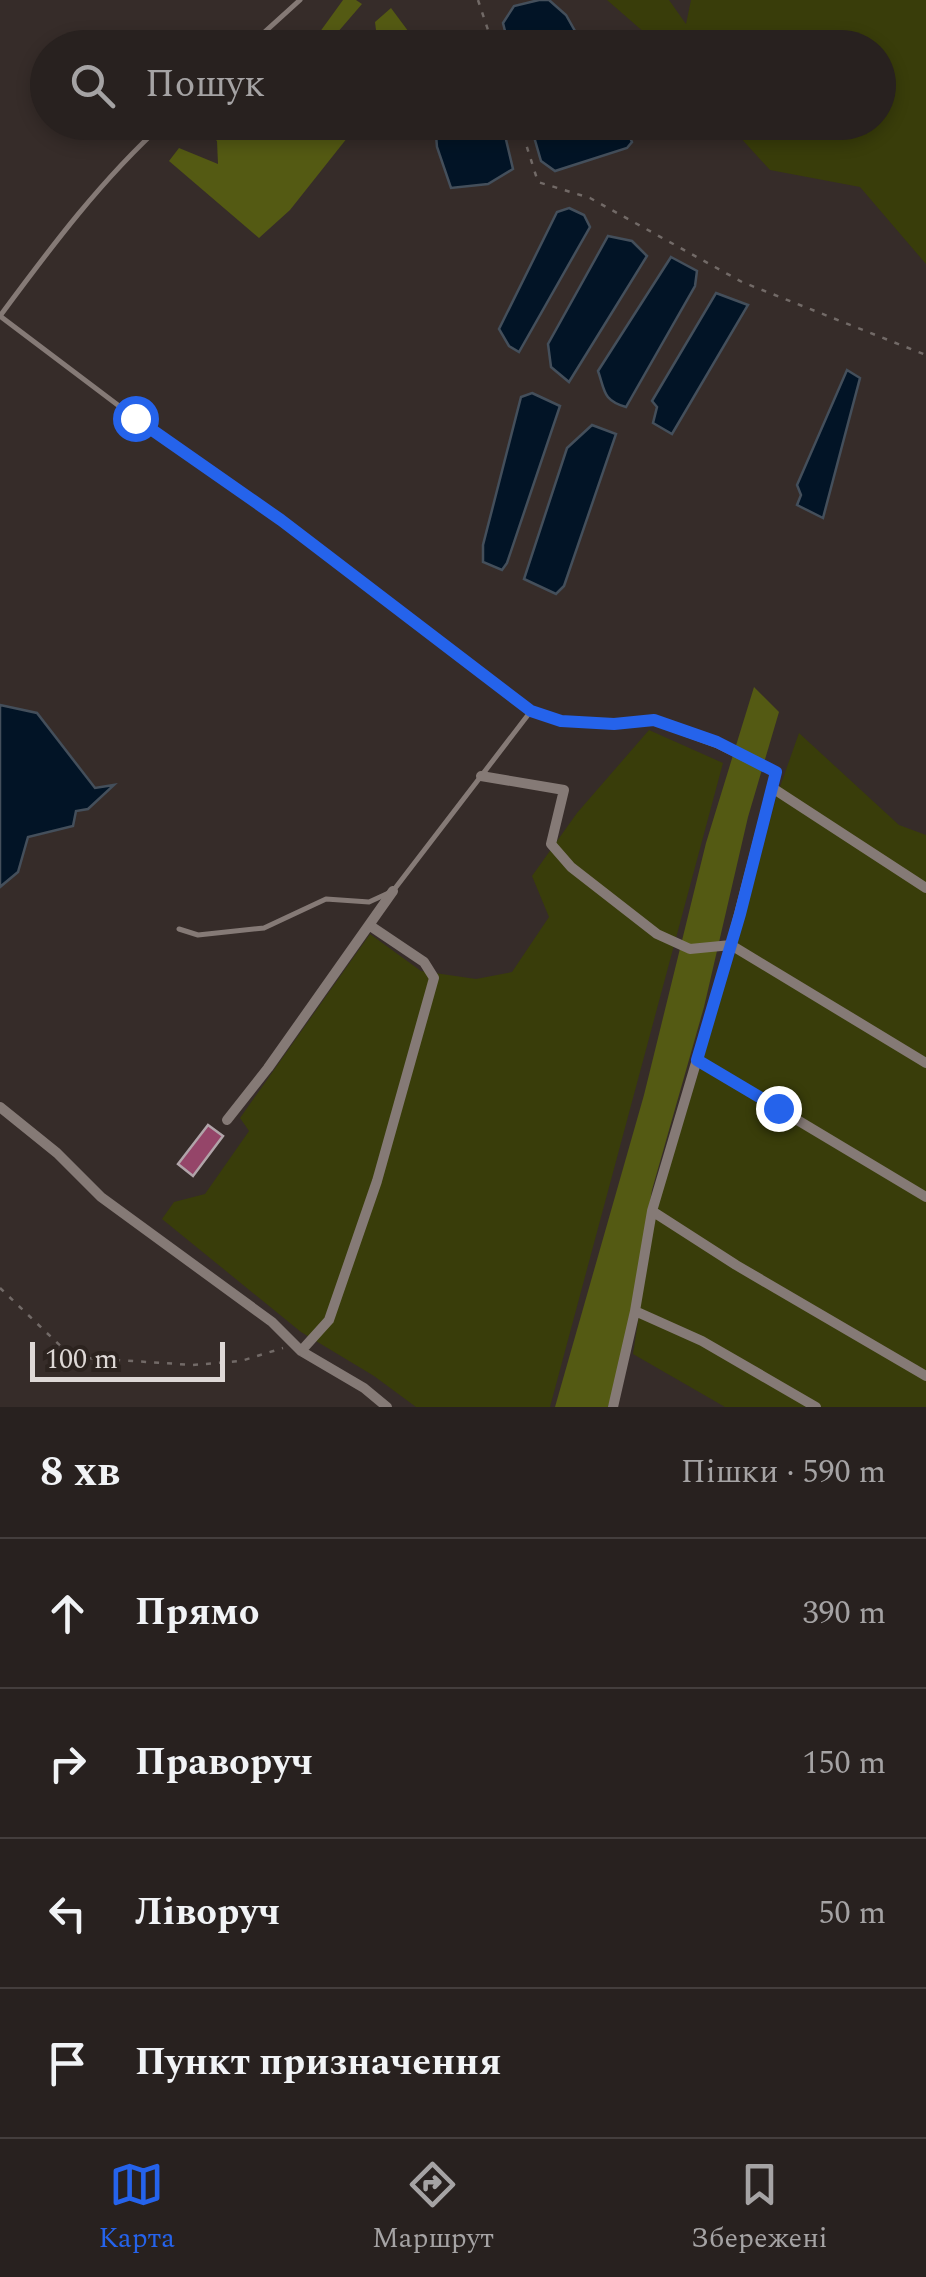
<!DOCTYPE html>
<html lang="uk">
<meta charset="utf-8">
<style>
body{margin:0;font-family:Spectral,serif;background:#302928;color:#f1f3f6}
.scale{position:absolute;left:30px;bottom:25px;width:195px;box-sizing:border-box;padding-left:10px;border:5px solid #ded8d6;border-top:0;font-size:28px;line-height:35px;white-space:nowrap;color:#ded8d6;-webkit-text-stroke:8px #2c231f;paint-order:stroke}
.stop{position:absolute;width:30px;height:30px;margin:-22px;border:8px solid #2563eb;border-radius:50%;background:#fff}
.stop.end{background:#2563eb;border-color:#fff;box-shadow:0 2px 10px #0008}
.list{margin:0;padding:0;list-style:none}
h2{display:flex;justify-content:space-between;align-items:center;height:130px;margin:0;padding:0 40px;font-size:42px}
h2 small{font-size:32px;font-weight:400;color:#a5a3a4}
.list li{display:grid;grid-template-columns:65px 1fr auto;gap:30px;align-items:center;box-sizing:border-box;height:150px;padding:0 40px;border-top:2px solid #443e3d}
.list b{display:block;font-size:38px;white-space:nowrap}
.list em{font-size:32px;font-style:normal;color:#a5a3a4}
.icon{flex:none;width:55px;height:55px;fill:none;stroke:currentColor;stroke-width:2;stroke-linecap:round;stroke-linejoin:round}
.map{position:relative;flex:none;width:926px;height:1407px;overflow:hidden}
.search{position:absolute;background:#28211f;box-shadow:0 5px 15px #0003;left:30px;right:30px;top:30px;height:110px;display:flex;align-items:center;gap:25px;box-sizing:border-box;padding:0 35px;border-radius:55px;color:#a5a3a4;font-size:38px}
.sheet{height:730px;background:#28211f}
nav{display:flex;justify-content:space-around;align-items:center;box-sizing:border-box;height:140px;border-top:2px solid #443e3d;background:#28211f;font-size:28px;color:#a5a3a4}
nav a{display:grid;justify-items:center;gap:5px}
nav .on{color:#2563eb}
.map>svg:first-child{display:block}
.green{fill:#393d0a}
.forest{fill:#545a13}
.water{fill:#021426;stroke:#444f5b;stroke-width:2.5}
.building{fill:#954569;stroke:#b1a4a9;stroke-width:2.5}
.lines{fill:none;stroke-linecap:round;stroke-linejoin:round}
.path{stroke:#726a67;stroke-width:2.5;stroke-dasharray:5 8;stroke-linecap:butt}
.service{stroke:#857a76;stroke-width:5}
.minor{stroke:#857a76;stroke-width:10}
.route{stroke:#2563eb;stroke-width:12}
</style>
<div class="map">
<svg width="926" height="1407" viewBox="0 0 926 1407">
<rect width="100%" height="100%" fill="#362c29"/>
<path class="green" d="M607,0H669L686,24L691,0H926V264L860,187L770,170L727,123L878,122V48L661,47Z
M649,730L723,763L550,1407H416L374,1376L301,1332L162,1219L174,1202L205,1194L249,1131L240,1118L370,934L421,971L476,979L512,972L549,917L532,876L577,813Z
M799,733L899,825L926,835V1407H725L633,1354L654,1217L735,953L776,798Z"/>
<path class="forest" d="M343,0H356L362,4L331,40L338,47H309Z
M391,8L414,39L409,47H359L377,38L375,22Z
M238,123V122L359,123L290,210L259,238L169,161L179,148L218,164L217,141L203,128Z
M754,687L779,712L748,817L704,1007L652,1190L623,1359L608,1407H555L644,1095L706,843Z"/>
<path class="water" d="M539,0H549L566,15L584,47H509L503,23L514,6Z
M435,123H502L513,169L488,184L451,188L437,147Z
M530,123H623L632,142L627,148L555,171L541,161Z
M569,208L584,215L590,227L519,352L509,346L499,329L557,212Z
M608,236L632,241L647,256L569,382L551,367L548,344Z
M671,257L697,271L695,286L626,407C602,400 605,390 598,371Z
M716,293L748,305L672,434L653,423L657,407L652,401Z
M847,370L860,378L823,518L797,505L801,495L797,485Z
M532,393L560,406L507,563L502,570L483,562V545L521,397Z
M592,425L616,434L564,586L556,594L524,579L567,448Z
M0,705L37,713L95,788L114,785L88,809L76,811L73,826L28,837L18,872L0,887Z"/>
<path class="building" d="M208,1125L223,1136L193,1176L178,1164Z"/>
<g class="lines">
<path class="path" d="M478,0L494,48
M519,122L538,182L590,198L742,282L926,355
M0,1288L72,1357L193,1365L241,1361L283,1348"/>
<path class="service" d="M247,48L300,0
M165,122C101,180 51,247 0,316L135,418L281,520L531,711L393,891L369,902L326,899L264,928L198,935L179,929"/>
<path class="minor" d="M531,711L561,721L614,724L654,720L717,743L776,772L731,945L652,1211L635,1311L613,1407
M481,776L564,790L551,844L571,867L657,934L690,949L731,945L926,1063
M774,789L926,888
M697,1060L926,1197
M0,1107L57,1153L101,1197L272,1322L301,1351L364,1388L387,1407
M227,1120L268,1068L393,891
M652,1211L736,1265L926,1376
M635,1311L702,1341L816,1407
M301,1351L329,1320L377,1181L434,978L424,962L369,925"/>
</g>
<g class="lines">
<path class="route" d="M135,418L281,520L531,711L561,721L614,724L654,720L717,742L776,772L740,914L697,1060L778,1108"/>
</g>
</svg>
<div class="scale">100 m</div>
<div class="stop" style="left:135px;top:418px"></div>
<div class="stop end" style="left:778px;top:1108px"></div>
<div class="search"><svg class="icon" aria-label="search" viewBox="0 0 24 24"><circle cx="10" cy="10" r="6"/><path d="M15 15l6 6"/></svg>Пошук</div>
</div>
<section class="sheet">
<h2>8 хв<small>Пішки · 590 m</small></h2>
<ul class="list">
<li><svg class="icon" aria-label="ahead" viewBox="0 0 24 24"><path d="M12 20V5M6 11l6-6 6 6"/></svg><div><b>Прямо</b></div><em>390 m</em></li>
<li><svg class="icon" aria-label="right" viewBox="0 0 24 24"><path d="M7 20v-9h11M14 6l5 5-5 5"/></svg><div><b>Праворуч</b></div><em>150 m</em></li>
<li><svg class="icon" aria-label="left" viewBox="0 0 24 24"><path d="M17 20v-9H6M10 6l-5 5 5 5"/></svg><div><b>Ліворуч</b></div><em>50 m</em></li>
<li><svg class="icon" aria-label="arrive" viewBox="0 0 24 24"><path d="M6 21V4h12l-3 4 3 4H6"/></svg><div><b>Пункт призначення</b></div></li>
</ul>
</section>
<nav>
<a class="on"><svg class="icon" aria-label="map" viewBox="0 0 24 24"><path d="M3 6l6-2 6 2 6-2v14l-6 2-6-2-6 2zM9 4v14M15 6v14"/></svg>Карта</a>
<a><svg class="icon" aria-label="directions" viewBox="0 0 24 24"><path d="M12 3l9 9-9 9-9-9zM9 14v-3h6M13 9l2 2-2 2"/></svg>Маршрут</a>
<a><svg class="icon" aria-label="saved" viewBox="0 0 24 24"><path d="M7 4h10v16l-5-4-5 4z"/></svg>Збережені</a>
</nav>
